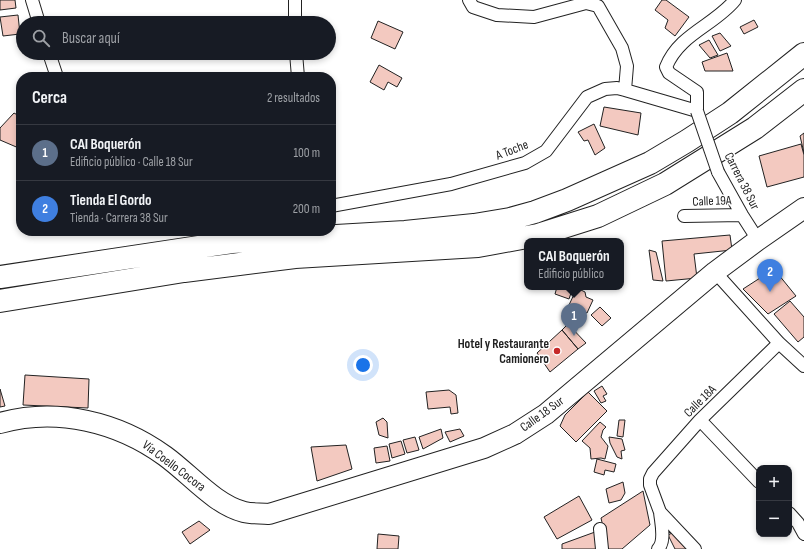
<!DOCTYPE html>
<html lang="es">
<meta charset="utf-8">
<style>
body{margin:0;font-family:"Sofia Sans Condensed",sans-serif;background:#20242c;color:#f1f3f6}
.controls{position:absolute;right:12px;bottom:12px;display:grid;overflow:hidden;border-radius:8px;box-shadow:0 2px 6px #0003}
.controls button{width:36px;height:36px;display:grid;place-items:center;padding:0;border:0;border-bottom:1px solid #363941;background:#171b24;color:#f1f3f6;font:20px sans-serif}
.you{position:absolute;left:363px;top:365px;width:14px;height:14px;margin:-10px;border:3px solid #fff;border-radius:50%;background:#1a73e8;box-shadow:0 0 0 6px #1a73e833}
.badge{display:grid;place-items:center;width:26px;height:26px;border-radius:50%;background:#db2777;color:#fff;font-size:13px;font-weight:700}
.pin{position:absolute;translate:-50% -33px;filter:drop-shadow(0 1px 2px #0008)}
.pin::after{content:'';position:absolute;top:21px;width:14px;height:12px;background:inherit;clip-path:polygon(0 0,100% 0,50% 100%)}
.popup{position:absolute;left:524px;top:238px;width:100px;height:52px;box-sizing:border-box;display:grid;place-content:center;border-radius:8px;background:#171b24;filter:drop-shadow(0 1px 3px #0005);font-size:13px;white-space:nowrap;color:#9ea1a6}
.popup b{font-size:15px;color:#f1f3f6}
.popup::after{content:'';position:absolute;left:50%;top:100%;margin-left:-8px;border:8px solid transparent;border-top-color:#171b24}
.list{margin:0;padding:0;list-style:none}
h2{display:flex;justify-content:space-between;align-items:center;height:52px;margin:0;padding:0 16px;font-size:17px}
h2 small{font-size:13px;font-weight:400;color:#9ea1a6}
.list li{display:grid;grid-template-columns:26px 1fr auto;gap:12px;align-items:center;box-sizing:border-box;height:56px;padding:0 16px;border-top:1px solid #363941}
.list b{display:block;font-size:15px;white-space:nowrap}
.list p{margin:0;font-size:13px;white-space:nowrap;color:#9ea1a6}
.list em{font-size:13px;font-style:normal;color:#9ea1a6}
.icon{flex:none;width:22px;height:22px;fill:none;stroke:currentColor;stroke-width:2;stroke-linecap:round;stroke-linejoin:round}
.map{position:relative;flex:none;width:804px;height:549px;overflow:hidden}
.search{position:absolute;background:#171b24;box-shadow:0 2px 6px #0003;left:16px;top:16px;width:320px;height:44px;display:flex;align-items:center;gap:10px;box-sizing:border-box;padding:0 14px;border-radius:22px;color:#9ea1a6;font-size:15px}
.panel{position:absolute;background:#171b24;box-shadow:0 2px 6px #0003;left:16px;top:72px;width:320px;height:164px;border-radius:16px}
.map>svg:first-child{display:block}
.building{fill:#f3c9c0;stroke:#222}
.lines{fill:none;stroke-linecap:round;stroke-linejoin:round}
.street-casing{stroke:#222;stroke-width:14}
.primary-casing{stroke:#222;stroke-width:22}
.highway-casing{stroke:#222;stroke-width:24}
.street{stroke:#fff;stroke-width:12}
.primary{stroke:#fff;stroke-width:20}
.highway{stroke:#fff;stroke-width:22}
.street-bridge-casing{stroke:#222;stroke-width:14;stroke-linecap:butt}
.street-bridge{stroke:#fff;stroke-width:12}
.poi-dot{fill:#c62828;stroke:#fff;stroke-width:1.5}
.labels{text-anchor:middle;dominant-baseline:central;stroke-width:3;stroke-linejoin:round;paint-order:stroke}
.street-label{font-size:13px;fill:#222;stroke:#fff}
.poi-label{font-size:13px;font-weight:bold;fill:#222;stroke:#fff;text-anchor:end}
</style>
<div class="map">
<svg width="804" height="549" viewBox="0 0 804 549">
<rect width="100%" height="100%" fill="#fff"/>
<path class="building" d="M0,0H15L16,8L0,10Z
M662,0H666L689,17L675,36L665,28L668,20L655,10Z
M18,15L20,34L3,36L0,17Z
M754,20L758,27L744,34L740,27Z
M378,21L403,32L395,49L371,38Z
M720,33L731,46L720,51L712,36Z
M709,40L718,55L710,58L699,45Z
M727,53L733,71H705L702,62Z
M379,65L402,78L397,87L388,82L384,90L370,82Z
M604,107L641,113L638,135L600,126Z
M14,113L21,117V149L0,140V128Z
M594,124L605,148L595,155L588,140L584,141L578,132Z
M804,133V153L800,136Z
M801,144L804,155V177L767,187L759,156Z
M730,235L732,250L694,254L697,278L666,281L662,241Z
M649,250L656,252L663,281L653,280Z
M774,269L796,296L768,314L743,289Z
M557,287H573L569,299L555,294Z
M577,288L585,292L586,297L593,300L587,313L569,305Z
M790,301L804,317V337L798,342L774,314Z
M600,307L611,318L602,326L591,315Z
M568,324L586,343L578,349L562,330Z
M562,330L578,349L550,372L537,353Z
M25,375L89,379L88,408L23,405Z
M602,386L607,394L603,396L606,401L601,403L594,391Z
M0,389L5,406L0,407Z
M449,390L456,395L458,413L451,414L450,407L428,409L426,392Z
M588,392L607,411L576,442L560,426L565,415Z
M383,418L387,422L388,438L379,435L376,422Z
M619,420H625L623,437L617,436Z
M600,422L606,427L603,430L601,437L608,446L605,459L601,458L591,459L590,448L582,441Z
M441,429L443,438L423,449L419,437Z
M460,429L464,436L450,442L445,432Z
M415,437L419,450L407,453L403,440Z
M609,437L622,439L625,450L621,451L622,459L617,457L610,443Z
M401,441L405,454L392,458L389,444Z
M346,445L352,469L317,481L311,447Z
M387,446L390,461L376,463L374,448Z
M597,459L616,464L614,472L605,470L604,475L594,472Z
M623,482L625,493L621,500L609,503L606,489Z
M643,491L650,525L622,549H608L601,518Z
M579,496L592,520L557,539L544,517Z
M199,521L210,530L190,544L182,532Z
M595,532L597,549H562V544Z
M672,533L689,549H675L668,535Z
M378,534L399,536L398,549H377Z"/>
<g class="lines">
<defs>
<path id="street" d="M32,0L39,23
M469,0L473,7L497,15L534,17L586,3L598,6L622,48L627,66L625,90
M295,23V0
M49,53L57,77
M296,53L298,77
M718,172L742,215L758,240
M331,206L451,184L525,163L546,151L587,97L605,89L617,88L625,90L697,111V92L669,73L666,67C679,34 715,25 735,0
M684,216L742,215
M715,272L779,343L804,366
M700,420L759,482
M789,513L798,523L804,534
M600,529L602,549
M658,549C666,541 661,523 660,512
M695,549L660,512L650,485V479L653,473L700,420L779,343"/>
<path id="primary" d="M0,423C57,407 118,422 165,456C190,474 215,505 244,512C252,514 261,513 269,514L484,448L515,434L546,414L715,272L758,240L804,208"/>
<path id="highway" d="M0,277L232,242L405,232L474,225L510,219L535,212L567,200L650,163L687,141L730,113L804,54
M0,301L184,271L295,257L478,246L538,235L598,216L665,184L755,128L804,90"/>
</defs>
<use href="#street" class="street-casing"/>
<use href="#primary" class="primary-casing"/>
<use href="#highway" class="highway-casing"/>
<use href="#street" class="street"/>
<use href="#primary" class="primary"/>
<use href="#highway" class="highway"/>
<defs>
<path id="street-bridge" d="M697,111L718,172"/>
</defs>
<use href="#street-bridge" class="street-bridge-casing"/>
<use href="#street-bridge" class="street-bridge"/>
</g>
<circle class="poi-dot" cx="557" cy="351" r="4"/>
<g class="labels">
<g class="street-label">
<text transform="translate(512 150) rotate(-21)">A Toche</text>
<text transform="translate(742 181) rotate(63)">Carrera 38 Sur</text>
<text transform="translate(712 201) rotate(-2)">Calle 19A</text>
<text transform="translate(700 401) rotate(-45)">Calle 18A</text>
<text transform="translate(542 414) rotate(-36)">Calle 18 Sur</text>
<text transform="translate(174 466) rotate(37)">Vía Coello Cocora</text>
</g>
<g class="poi-label">
<text x="549" y="344">Hotel y Restaurante<tspan x="549" dy="15">Camionero</tspan></text>
</g>
</g>
</svg>
<div class="controls">
<button>+</button>
<button>−</button>
</div>
<div class="you"></div>
<div class="pin badge" style="left:574px;top:336px;background:#5c6f8a">1</div>
<div class="popup"><b>CAI Boquerón</b>Edificio público</div>
<div class="pin badge" style="left:770px;top:292px;background:#3f7fe0">2</div>
<div class="search"><svg class="icon" aria-label="search" viewBox="0 0 24 24"><circle cx="10" cy="10" r="6"/><path d="M15 15l6 6"/></svg>Buscar aquí</div>
<section class="panel">
<h2>Cerca<small>2 resultados</small></h2>
<ul class="list">
<li><span class="badge" style="background:#5c6f8a">1</span><div><b>CAI Boquerón</b><p>Edificio público · Calle 18 Sur</p></div><em>100 m</em></li>
<li><span class="badge" style="background:#3f7fe0">2</span><div><b>Tienda El Gordo</b><p>Tienda · Carrera 38 Sur</p></div><em>200 m</em></li>
</ul>
</section>
</div>
